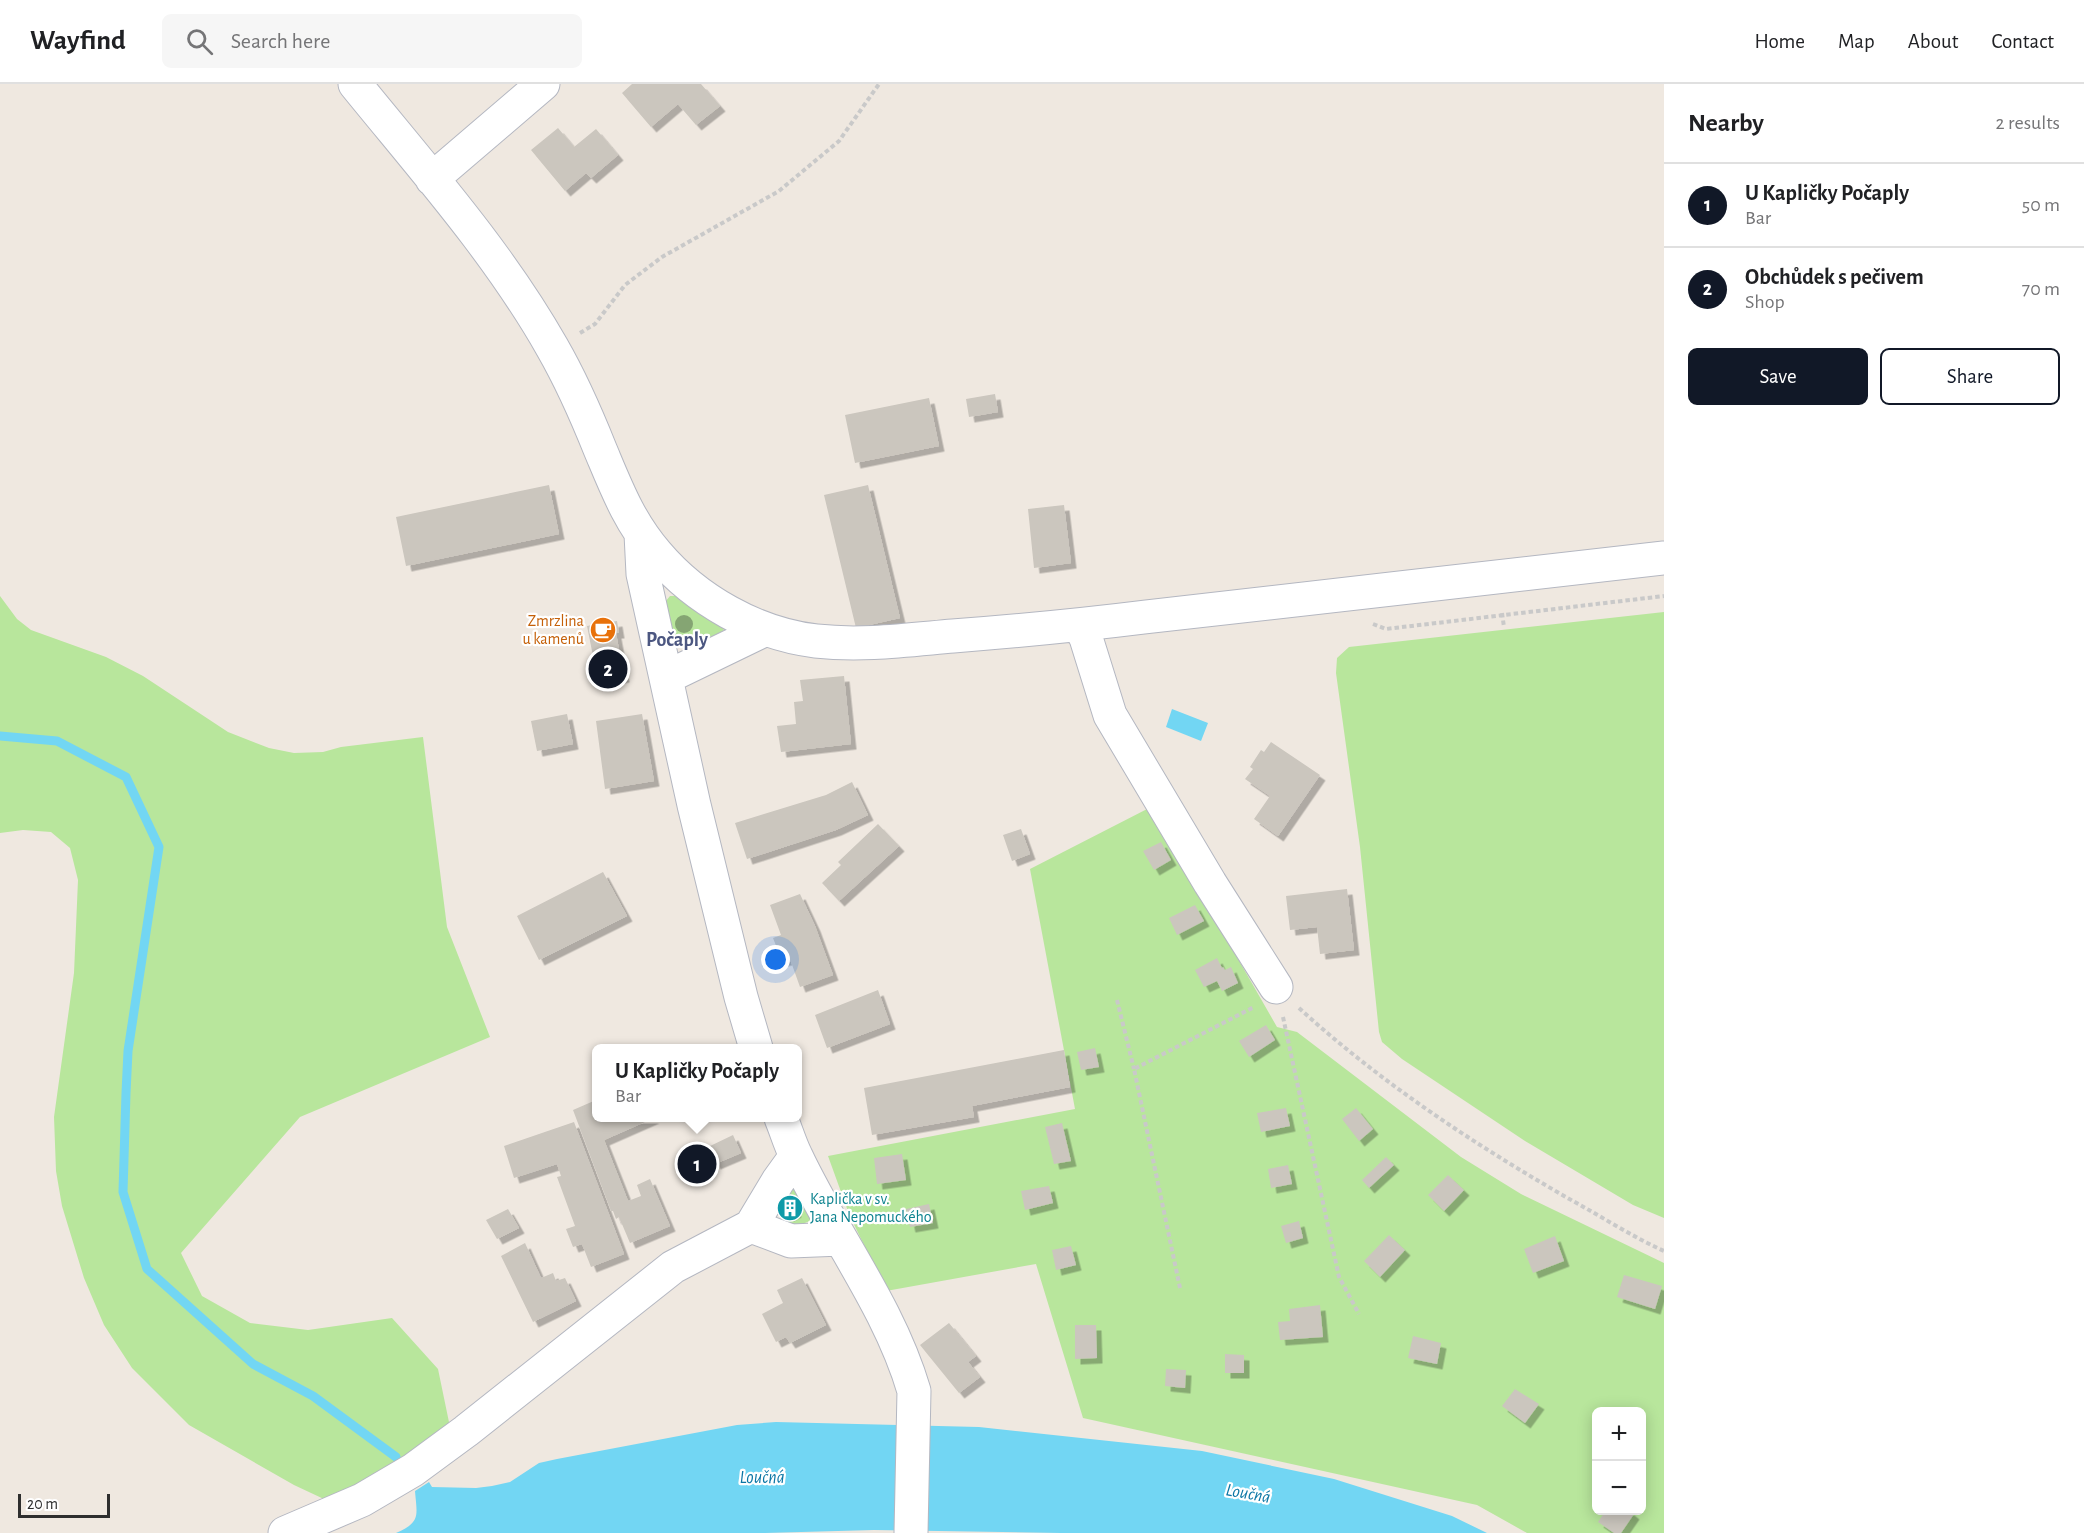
<!DOCTYPE html>
<meta charset="utf-8">
<style>
body{margin:0;font-family:"Alegreya Sans",sans-serif;background:#f6f6f6;color:#202124}
.controls{position:absolute;right:18px;bottom:18px;display:grid;overflow:hidden;border-radius:9px;box-shadow:0 3px 15px #0003}
.controls button{width:54px;height:54px;display:grid;place-items:center;padding:0;border:0;border-bottom:2px solid #e0e0e0;background:#fff;color:#202124;font:30px sans-serif}
.scale{position:absolute;left:18px;bottom:15px;width:92px;box-sizing:border-box;padding-left:6px;border:3px solid #2e2e2e;border-top:0;font-size:16px;line-height:21px;white-space:nowrap;color:#2e2e2e;-webkit-text-stroke:4px #fff;paint-order:stroke}
.you{position:absolute;left:776px;top:876px;width:21px;height:21px;margin:-15px;border:4px solid #fff;border-radius:50%;background:#1a73e8;box-shadow:0 0 0 9px #1a73e833}
.badge{display:grid;place-items:center;width:39px;height:39px;border-radius:50%;background:#111827;color:#fff;font-size:20px;font-weight:700}
.pin{position:absolute;translate:-50% -50%;border:3px solid #fff;box-shadow:0 2px 6px #0006}
.popup{position:absolute;left:592px;top:960px;width:210px;height:78px;box-sizing:border-box;display:grid;place-content:center;border-radius:9px;background:#fff;filter:drop-shadow(0 2px 4px #0005);font-size:20px;white-space:nowrap;color:#757577}
.popup b{font-size:22px;color:#202124}
.popup::after{content:'';position:absolute;left:50%;top:100%;margin-left:-12px;border:12px solid transparent;border-top-color:#fff}
.list{margin:0;padding:0;list-style:none}
h2{display:flex;justify-content:space-between;align-items:center;height:78px;margin:0;padding:0 24px;font-size:26px}
h2 small{font-size:20px;font-weight:400;color:#757577}
.list li{display:grid;grid-template-columns:39px 1fr auto;gap:18px;align-items:center;box-sizing:border-box;height:84px;padding:0 24px;border-top:2px solid #e0e0e0}
.list b{display:block;font-size:22px;white-space:nowrap}
.list p{margin:0;font-size:20px;white-space:nowrap;color:#757577}
.list em{font-size:20px;font-style:normal;color:#757577}
.actions{display:flex;gap:12px;padding:18px 24px}
.actions a{flex:1;padding:14px 0;border:2px solid #111827;border-radius:9px;text-align:center;font-size:21px;color:#111827}
.actions .main{background:#111827;color:#fff}
.icon{flex:none;width:33px;height:33px;fill:none;stroke:currentColor;stroke-width:2;stroke-linecap:round;stroke-linejoin:round}
.map{position:relative;flex:none;width:1664px;height:1449px;overflow:hidden}
header{display:flex;align-items:center;gap:36px;box-sizing:border-box;height:84px;padding:0 30px;background:#fff;border-bottom:2px solid #e0e0e0}
header strong{font-size:28px}
nav{display:flex;gap:33px;margin-inline-start:auto;font-size:21px}
.search{width:420px;height:54px;background:#f6f6f6;display:flex;align-items:center;gap:15px;box-sizing:border-box;padding:0 21px;border-radius:9px;color:#757577;font-size:22px}
main{display:flex}
aside{flex:1;background:#fff}
.map>svg:first-child{display:block}
.green{fill:#b8e69c;fill-rule:evenodd}
.water{fill:#72d6f3}
.lines{fill:none;stroke-linecap:round;stroke-linejoin:round}
.stream{stroke:#72d6f3;stroke-width:9}
.building{fill:#cbc6be;filter:url(#shadow)}
.minor-casing{stroke:#b4b7c1;stroke-width:35}
.path{stroke:#c9c9c9;stroke-width:4;stroke-dasharray:4.5 3;stroke-linecap:butt}
.minor{stroke:#fff;stroke-width:33}
.tree{fill:#85a573}
.labels{text-anchor:middle;dominant-baseline:central;stroke-width:4.5;stroke-linejoin:round;paint-order:stroke}
.food-label{font-size:16px;fill:#c56008;stroke:#fff;text-anchor:end}
.culture-label{font-size:16px;fill:#0d838f;stroke:#fff;text-anchor:start}
.water-label{font-size:18px;font-style:italic;fill:#0a76a5;stroke:#fff}
.quarter-label{font-size:20px;font-weight:bold;fill:#4c5781;stroke:#fff}
</style>
<header>
<strong>Wayfind</strong>
<div class="search"><svg class="icon" aria-label="search" viewBox="0 0 24 24"><circle cx="10" cy="10" r="6"/><path d="M15 15l6 6"/></svg>Search here</div>
<nav><a>Home</a><a>Map</a><a>About</a><a>Contact</a></nav>
</header>
<main>
<div class="map">
<svg width="1664" height="1449" viewBox="0 0 1664 1449">
<defs>
<filter id="shadow"><feDropShadow dx="5.5" dy="5.5" stdDeviation="0" flood-color="#0004"/></filter>
</defs>
<rect width="100%" height="100%" fill="#efe8e0"/>
<path class="green" d="M0,512L17,535L31,546L106,573L143,592L228,648L269,664L294,669L323,668L341,663L423,653L447,843L490,953L300,1033L181,1169L202,1212L250,1239L308,1246L392,1234L438,1285L450,1343L372,1397L326,1416L294,1401L189,1341L132,1284L104,1241L84,1194L62,1122L56,1087L54,1033L74,889L78,796L70,764L51,748L23,746L0,749Z
M670,512H675L721,541L724,546C711,555 685,562 671,553L665,518Z
M1664,528V1134L1633,1121L1525,1057L1402,975L1382,958L1379,948L1360,763L1336,589L1337,574L1349,563Z
M1151,723L1277,943L1297,948L1461,1073L1521,1110L1664,1179V1449H1527L1477,1421L1083,1334L1036,1180L886,1207L849,1130L828,1072L1075,1025L1030,785ZM1596,1328H1642V1426H1596Z
M799,1099L815,1135L787,1146L777,1119L783,1106Z"/>
<path class="water" d="M1172,625L1208,639L1201,657L1166,643Z
M776,1338L979,1343L1202,1367L1334,1395L1452,1432L1487,1449H1061L874,1446L765,1449H396C421,1438 417,1432 415,1407L429,1398L432,1403L476,1404L492,1402L510,1398L539,1379L557,1375L737,1341Z"/>
<g class="lines">
<path class="stream" d="M0,652L57,657L126,693L159,763L128,967L126,1009L123,1108L147,1185L253,1280L313,1312L396,1373"/>
</g>
<path class="building" d="M632,0H701L720,22L696,41L678,20L651,43L622,9Z
M558,44L574,63L596,45L618,71L591,94L586,89L565,107L531,66Z
M995,310L998,328L969,333L966,315Z
M929,314L939,362L855,379L845,331Z
M549,401L559,450L406,482L396,433Z
M868,401L900,534L856,544L824,411Z
M1064,421L1071,479L1034,484L1028,425Z
M617,537L619,549H616L624,593L598,597L587,542Z
M844,592L851,660L781,668L777,642L796,640L794,618L803,617L800,596Z
M567,630L573,660L537,667L531,637Z
M642,630L654,697L605,705L596,637Z
M1271,658L1320,691L1278,752L1254,735L1270,712L1245,695L1253,685L1250,683L1261,666L1264,668Z
M852,698L868,731L836,746L747,775L735,739L826,711Z
M878,740L899,762L839,817L822,799L841,781L838,778Z
M1021,745L1030,770L1012,777L1003,751Z
M1161,758L1171,776L1154,786L1143,767Z
M603,788L627,832L539,876L517,832Z
M1347,805L1354,866L1320,870L1317,843L1290,846L1286,812Z
M800,810L815,842L833,891L800,903L790,875L782,877L773,854L781,851L770,821Z
M1195,821L1204,837L1177,851L1169,834Z
M1217,874L1222,884L1223,883L1225,886L1231,883L1238,899L1222,907L1217,897L1204,903L1195,886Z
M878,906L890,940L827,964L815,931Z
M1266,941L1275,956L1249,973L1239,957Z
M1095,964L1099,983L1081,986L1077,968Z
M1064,966L1070,1003L972,1022L974,1033L872,1051L864,1004Z
M596,1016V1034H654L604,1056L628,1117L641,1112L637,1101L650,1095L670,1142L630,1159L619,1133L616,1135L613,1127H611L573,1026Z
M1286,1024L1290,1042L1261,1048L1257,1029Z
M1356,1024L1373,1045L1359,1057L1342,1035Z
M574,1038L624,1170L591,1183L582,1160L573,1163L566,1145L575,1142L557,1093L561,1092L557,1080L514,1094L504,1062Z
M1062,1039L1071,1077L1054,1080L1045,1043Z
M733,1051L741,1069L715,1080L708,1063Z
M902,1070L906,1096L877,1100L874,1074Z
M1386,1073L1394,1081L1369,1104L1362,1096Z
M1288,1081L1292,1100L1271,1104L1268,1085Z
M1448,1091L1464,1106L1444,1127L1428,1111Z
M1049,1102L1053,1119L1025,1126L1021,1107Z
M792,1117L796,1128L788,1132L784,1120Z
M929,1120L933,1139L910,1143L906,1125Z
M508,1125L519,1144L497,1155L486,1136Z
M1299,1137L1303,1154L1286,1159L1281,1142Z
M1389,1151L1405,1166L1380,1193L1364,1177Z
M1555,1152L1564,1177L1533,1189L1524,1165Z
M525,1159L541,1194L553,1189L556,1197L565,1194L576,1217L533,1238L501,1172Z
M1071,1162L1076,1181L1056,1186L1052,1166Z
M1624,1191L1662,1202L1655,1225L1617,1213Z
M802,1194L826,1241L790,1259L786,1253L776,1258L762,1230L783,1219L777,1206Z
M1320,1221L1323,1253L1280,1256L1278,1238L1290,1237L1289,1225Z
M949,1239L976,1272L968,1278L980,1293L959,1309L920,1261Z
M1075,1241H1096L1097,1274L1075,1275Z
M1413,1252L1441,1259L1437,1280L1408,1274Z
M1225,1270L1244,1271V1289H1225Z
M1166,1285L1186,1286L1185,1304L1165,1302Z
M1515,1305L1539,1320L1525,1339L1502,1322Z
M1606,1426H1629L1634,1430L1621,1449H1614L1598,1438Z"/>
<g class="lines">
<defs>
<path id="minor" d="M355,0C424,85 498,168 552,263C571,296 586,330 600,365C616,403 629,438 657,470C696,516 756,550 816,557C862,562 907,556 953,552C1017,547 1081,541 1145,533C1318,513 1491,494 1664,474
M432,95L543,0
M641,450L643,490L694,721L741,913L756,964
M1079,541L1086,554L1110,631L1210,799L1276,903
M667,593L766,545
M781,1034C786,1046 790,1060 796,1072C833,1151 889,1222 914,1307L911,1449
M751,1142L791,1157L841,1155
M285,1449L362,1416L413,1386L466,1347L673,1183L751,1142L778,1097L796,1072"/>
</defs>
<use href="#minor" class="minor-casing"/>
<path class="path" d="M580,249L595,240L625,201L662,173L779,107L839,57L879,0
M1502,529L1504,543
M1373,540L1386,545L1664,512
M1117,916L1134,985
M1299,924C1382,1000 1481,1065 1580,1121C1607,1136 1635,1154 1664,1167
M1283,933L1339,1193L1359,1230
M1180,1204L1134,985L1254,923"/>
<use href="#minor" class="minor"/>
</g>
<circle class="tree" cx="684" cy="540" r="9"/>
<defs>
<symbol id="cafe-disc" viewBox="-11 -11 22 22"><circle r="9.5" fill="#e8710a" stroke="#fff"/><path d="M-5.5-4.5H6V0H3Q3 3.5 0 3.5H-2.5Q-5.5 3.5-5.5 0ZM3-3.2v2h1.7v-2ZM-6 4.5H4V6H-6Z" fill="#fff"/></symbol>
<symbol id="building-disc" viewBox="-11 -11 22 22"><circle r="9.5" fill="#0f9aa8" stroke="#fff"/><path d="M-4-6H4V6H1V3H-1V6H-4ZM-2.5-4.3h1.7v1.8h-1.7ZM.8-4.3h1.7v1.8H.8ZM-2.5-1h1.7V.8h-1.7ZM.8-1h1.7V.8H.8Z" fill="#fff"/></symbol>
</defs>
<g fill-rule="evenodd">
<use href="#cafe-disc" x="588" y="531" width="30" height="30"/>
<use href="#building-disc" x="775" y="1109" width="30" height="30"/>
</g>
<g class="labels">
<g class="food-label">
<text x="584" y="537">Zmrzlina<tspan x="584" dy="18">u kamenů</tspan></text>
</g>
<g class="culture-label">
<text x="810" y="1115">Kaplička v sv.<tspan x="810" dy="18">Jana Nepomuckého</tspan></text>
</g>
<g class="water-label">
<text x="762" y="1394">Loučná</text>
<text transform="translate(1248 1410) rotate(10)">Loučná</text>
</g>
<g class="quarter-label">
<text x="677" y="556">Počaply</text>
</g>
</g>
</svg>
<div class="controls">
<button>+</button>
<button>−</button>
</div>
<div class="scale">20 m</div>
<div class="you"></div>
<div class="pin badge" style="left:697px;top:1080px">1</div>
<div class="popup"><b>U Kapličky Počaply</b>Bar</div>
<div class="pin badge" style="left:608px;top:585px">2</div>
</div>
<aside>
<h2>Nearby<small>2 results</small></h2>
<ul class="list">
<li><span class="badge">1</span><div><b>U Kapličky Počaply</b><p>Bar</p></div><em>50 m</em></li>
<li><span class="badge">2</span><div><b>Obchůdek s pečivem</b><p>Shop</p></div><em>70 m</em></li>
</ul>
<div class="actions"><a class="main">Save</a><a>Share</a></div>
</aside>
</main>
